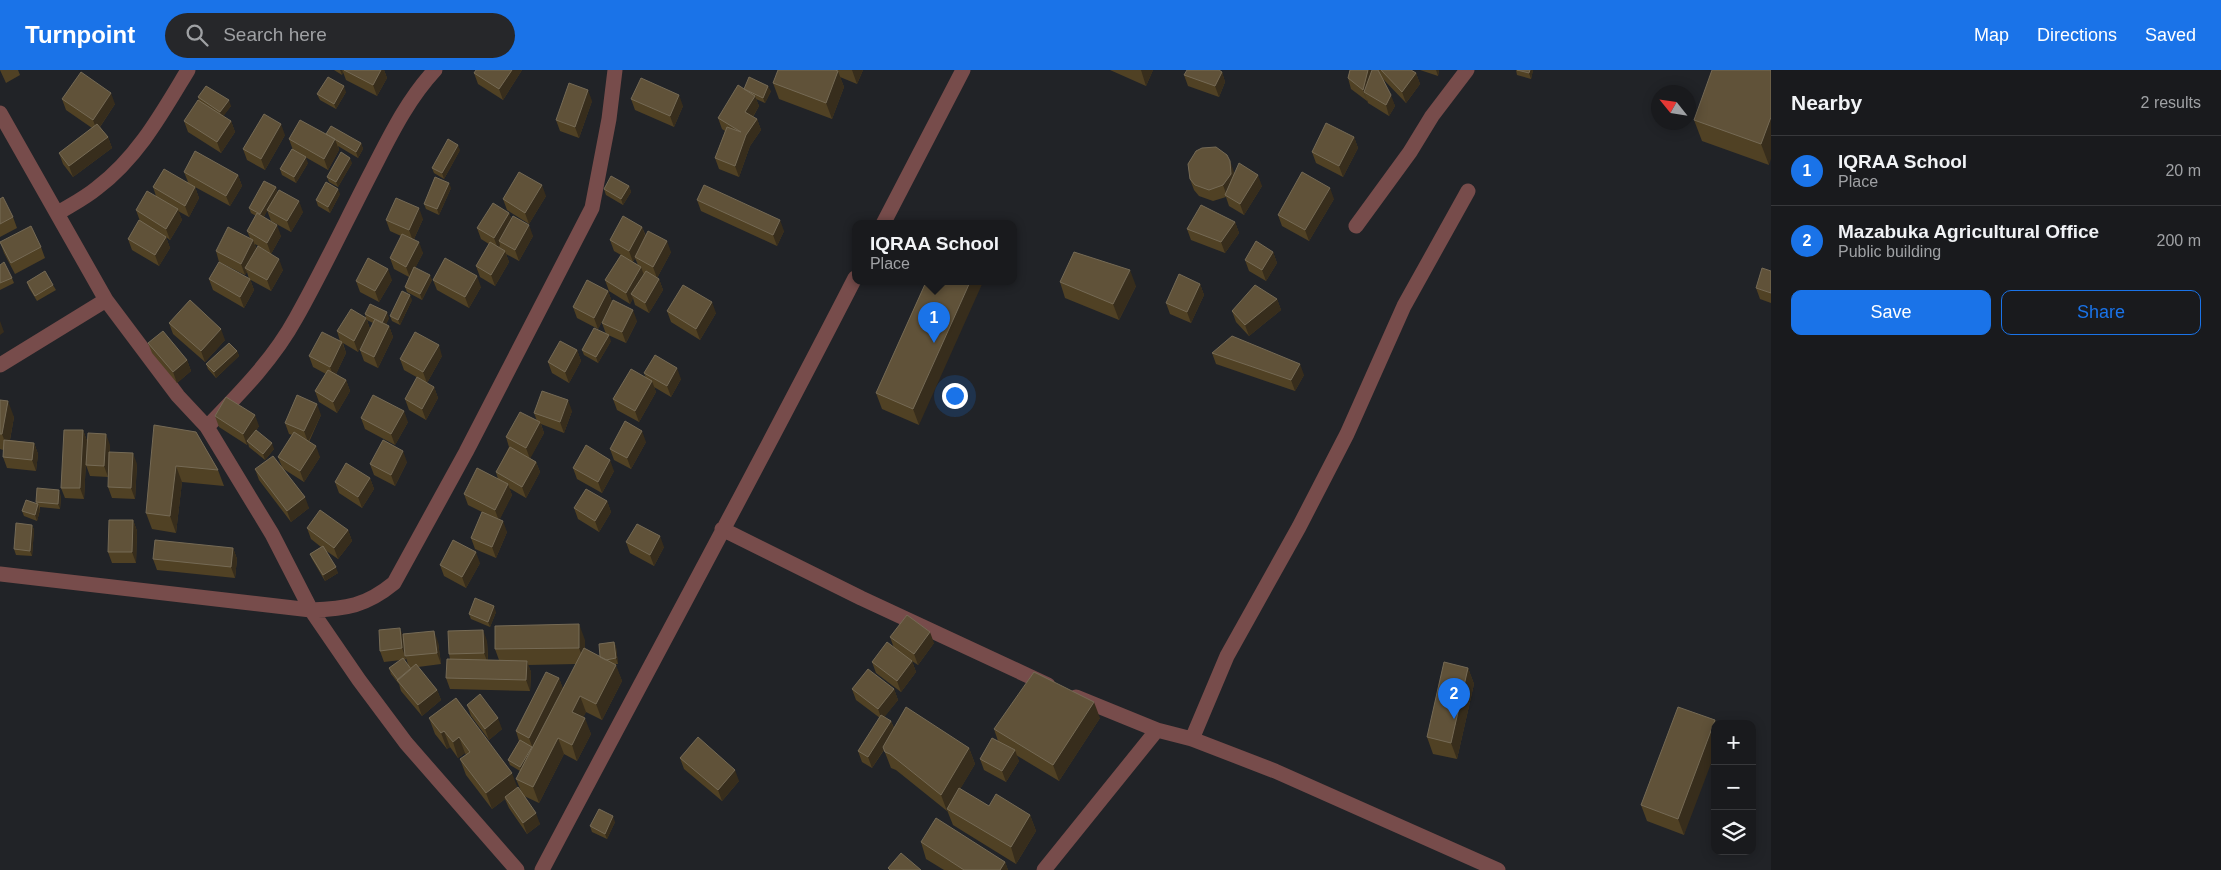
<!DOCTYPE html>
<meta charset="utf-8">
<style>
body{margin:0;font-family:Helvetica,sans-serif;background:#26272a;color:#f1f3f6}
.controls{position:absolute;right:15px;bottom:15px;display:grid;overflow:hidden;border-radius:10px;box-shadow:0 2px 12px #0003}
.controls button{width:45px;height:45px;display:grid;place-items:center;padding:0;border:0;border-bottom:1px solid #37383b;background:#191a1d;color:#f1f3f6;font:25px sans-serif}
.compass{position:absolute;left:1651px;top:15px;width:45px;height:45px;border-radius:50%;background:#191a1d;box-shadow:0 2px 12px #0003;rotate:300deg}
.you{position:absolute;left:954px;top:325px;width:18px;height:18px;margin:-12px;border:4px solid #fff;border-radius:50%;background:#1a73e8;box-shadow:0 0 0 8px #1a73e833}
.badge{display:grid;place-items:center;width:32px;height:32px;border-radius:50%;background:#1a73e8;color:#fff;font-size:16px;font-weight:700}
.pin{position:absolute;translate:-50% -41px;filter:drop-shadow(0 1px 2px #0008)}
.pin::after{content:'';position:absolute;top:26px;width:18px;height:15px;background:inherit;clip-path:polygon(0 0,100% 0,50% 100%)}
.popup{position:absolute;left:852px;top:150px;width:165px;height:65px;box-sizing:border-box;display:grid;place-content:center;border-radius:10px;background:#191a1d;filter:drop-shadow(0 1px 4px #0005);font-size:16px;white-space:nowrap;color:#9fa1a4}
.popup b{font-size:19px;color:#f1f3f6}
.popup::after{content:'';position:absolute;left:50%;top:100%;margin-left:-10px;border:10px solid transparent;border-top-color:#191a1d}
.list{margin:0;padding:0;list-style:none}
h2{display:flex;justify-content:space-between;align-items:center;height:65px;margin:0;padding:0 20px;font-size:21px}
h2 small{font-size:16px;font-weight:400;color:#9fa1a4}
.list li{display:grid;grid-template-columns:32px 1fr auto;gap:15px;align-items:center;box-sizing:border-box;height:70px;padding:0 20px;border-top:1px solid #37383b}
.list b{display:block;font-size:19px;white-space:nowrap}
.list p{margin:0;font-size:16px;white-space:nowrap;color:#9fa1a4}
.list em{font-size:16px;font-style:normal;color:#9fa1a4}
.actions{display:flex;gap:10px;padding:15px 20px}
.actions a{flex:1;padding:11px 0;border:1px solid #1a73e8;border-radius:10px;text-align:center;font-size:18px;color:#1a73e8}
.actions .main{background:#1a73e8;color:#fff}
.icon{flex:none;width:28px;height:28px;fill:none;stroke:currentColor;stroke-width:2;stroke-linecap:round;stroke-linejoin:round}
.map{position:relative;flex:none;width:1771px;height:800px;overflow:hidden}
header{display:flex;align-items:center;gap:30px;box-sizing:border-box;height:70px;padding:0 25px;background:#1a73e8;color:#fff}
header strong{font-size:24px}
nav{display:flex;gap:28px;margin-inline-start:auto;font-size:18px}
.search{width:350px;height:45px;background:#26272a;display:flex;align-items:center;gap:12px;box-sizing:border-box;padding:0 18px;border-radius:28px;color:#9fa1a4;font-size:19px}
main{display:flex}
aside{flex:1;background:#191a1d}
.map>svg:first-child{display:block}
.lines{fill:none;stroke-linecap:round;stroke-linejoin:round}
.minor{stroke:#774c4b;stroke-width:15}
.wall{fill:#504124;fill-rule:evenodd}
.shaded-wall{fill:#372d1c}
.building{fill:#605239;stroke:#756a55}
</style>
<header>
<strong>Turnpoint</strong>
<div class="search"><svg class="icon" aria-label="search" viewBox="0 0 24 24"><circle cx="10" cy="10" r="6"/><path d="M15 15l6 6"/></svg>Search here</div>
<nav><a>Map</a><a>Directions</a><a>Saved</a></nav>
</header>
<main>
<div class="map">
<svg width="1771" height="800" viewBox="0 0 1771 800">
<rect width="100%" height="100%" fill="#212327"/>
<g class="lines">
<path class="minor" d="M0,43L106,230L178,326L207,357L272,464L311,540L359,610L406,673L517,800
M58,143C71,135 85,128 97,118C138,87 162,43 188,0
M883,154L963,0
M1356,156L1410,82L1432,46L1467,0
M0,295L106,230
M207,357C240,323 273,290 296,248C323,200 347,149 373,99C391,64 408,29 435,0
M722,459L861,528L1048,615
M0,504L311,540C346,539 366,536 394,513L466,382L592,138L609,49L615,0
M1076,627L1157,660L1192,669L1275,701L1498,800
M1192,669L1227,586L1299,457L1347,364L1404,236L1468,121
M542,800C646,603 753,407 855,208
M1044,800L1157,660"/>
</g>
<path class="wall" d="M0,0H18L20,5L6,13Z
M334,0H384L387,8L377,26L346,10L343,2L342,5Z
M476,0H522L503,30L478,14L474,3Z
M778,0H863L857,14L840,7L844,17L832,49L779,29L773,13Z
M1110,0H1153L1146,16Z
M1350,0H1411L1416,3L1420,14L1406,33L1383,9L1395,36L1389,46L1368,33L1367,30V31L1351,19L1348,8Z
M1420,0H1439L1438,6Z
M1516,0H1533L1531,9L1517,5Z
M1771,0L1769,95L1702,71L1694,50Z
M1222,2L1225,12L1219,27L1188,16L1184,5Z
M744,19L771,21L765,33L756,29L759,36L753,47L757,49L761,60L750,76L739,107L719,99L715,88L725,61L722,59L718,48Z
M346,22L336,39L320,30L317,24Z
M198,27L231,36L223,46L231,51L235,62L221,83L188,62L184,51L199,31Z
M62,29L115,34L100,57L108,67L112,78L73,107L63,94L59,83L92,58L66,40Z
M631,29L683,36L674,57L635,40Z
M592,31L579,68L560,61L556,50Z
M326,64L361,73L363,79L358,88L338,76L339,80L328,100L293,80L289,69Z
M285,65L265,100L247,90L243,79Z
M1354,67L1358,78L1343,107L1316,93L1312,82Z
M460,80L444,109L434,103L432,98Z
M308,93L296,113L282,105L280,99Z
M352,93L338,117L329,112L327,107Z
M184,102L238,105L242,116L230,136L195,117L199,128L189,147L178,141L182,150L170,170L166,167L170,178L159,196L132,180L128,169L140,151L136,140L156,126L153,117L188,112Z
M1234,102V104L1262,116L1244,145L1229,136L1226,127L1213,131L1199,126L1194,120L1190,109Z
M629,116L631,122L623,135L606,125L604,119Z
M276,117L277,122L303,142L291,162L271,151L267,140L264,147L281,166L271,184L255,174L256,179L283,200L271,221L249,209L247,202L245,205L219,192L216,181L250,168L247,161L256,146L251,143L249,138Z
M451,118L439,145L426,139L424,134Z
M340,124L330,143L318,136L316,130Z
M546,126L529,154L507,140L503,129Z
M0,129L13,147L17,158L0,167Z
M1334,129L1309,171L1282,156L1278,145Z
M697,130L784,161L777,176L701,141Z
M509,143L511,148L533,166L519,191L506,184L509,192L495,216L480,207L476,196L489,174L481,169L477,158Z
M423,149L414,169L423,183L415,198L432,210L422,230L407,222L405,217L409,207L394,199L390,188L401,166L390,161L386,150Z
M1235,152L1239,163L1225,183L1191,170L1187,159Z
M642,157L646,166L671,182L657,208L659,209L663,220L649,243L635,235L633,228L630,234L609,221L605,210L621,185L614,181L610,170ZM635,188L638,195L633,192Z
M0,172L41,177L45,188L15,204L4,183Z
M1273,182L1277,193L1266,211L1249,201L1245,190Z
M0,195L12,208L14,213L0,220Z
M1771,201V233L1760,229L1756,218Z
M209,209H250L254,220L244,238L213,220Z
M392,210L379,232L360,222L356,211Z
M433,210L481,217L469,238L437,220Z
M27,212L53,215L56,220L37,231L29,218Z
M926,212L919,355L882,339L876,323Z
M1060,212L1136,216L1119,250L1065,228Z
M1200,214L1204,225L1191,253L1170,244L1166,233Z
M608,221L612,232L598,259L577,248L573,237Z
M1277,229L1281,240L1249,266L1236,252L1232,241Z
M412,230L400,255L392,251L390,246Z
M667,241L716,243L700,270L671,252Z
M365,244L389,248L386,254L389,256L393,267L378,298L364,291L360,280L373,253L367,250L370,259L358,282L343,273L346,283L336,304L346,310L350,321L337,343L319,332L315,321L326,304L313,297L309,286L340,271L337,261L366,248Z
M637,251L626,273L606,264L602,253Z
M169,253L225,270L205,292L173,264Z
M611,271L598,293L584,285L582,280Z
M148,273L187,290L191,301L177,313L152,283Z
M577,280L581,291L569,313L552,303L548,292Z
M237,281L239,286L216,308L208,299L206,294Z
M1212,283L1304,305L1295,321L1216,294Z
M442,286L427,313L404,300L400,289Z
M644,303L681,309L671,327L654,317L656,322L639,352L617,340L613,329L646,308Z
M434,317L438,328L426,350L409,340L405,329Z
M0,330L14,347L10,370L34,373L38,384L36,401L7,398L3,387V380L0,379Z
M572,341L564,363L541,354L544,363L530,388L536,392L540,402L526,428L509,418L512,425L499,450L507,462L496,488L475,479L471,468L482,442L468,435L464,424L498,409L496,402L509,377L506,367L537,351L534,343Z
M321,345L309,372L320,387L304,412L282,398L309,438L291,452L259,410L255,399L282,397L278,387L292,365L289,364L285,353Z
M215,346L259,356L255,362L274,379L265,390L249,377L248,373L247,375L219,357Z
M361,348L408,352L395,375L365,359Z
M83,360L87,371L84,429L65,428L61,418Z
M196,362L218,400L224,416L182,412L176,463L152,459L146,443Z
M646,372L631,399L614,390L610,379Z
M110,375L108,407L90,406L86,395Z
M407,392L395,416L374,405L370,394Z
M137,394L135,429L112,428L108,417Z
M573,398L614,401L602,423L577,409Z
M370,408L374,419L362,438L339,423L335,412Z
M61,426L60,439L40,437V440L37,451L24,446L22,441L36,434V432Z
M607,431L611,442L599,462L578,449L574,438Z
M133,450L137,461L136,493H112L108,482Z
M32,455L34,460L32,486L16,485L14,479Z
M307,458L348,460L352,471L338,489L325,480L338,503L325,511L312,489L310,484L321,477L311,469Z
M626,472L664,477L654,496L630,483Z
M233,478L237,489L235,508L157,500L153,489Z
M480,493L466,518L444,506L440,495Z
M496,542L490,557L471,549L469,544Z
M403,566L438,572L441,594L418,597L437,620L441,630L422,646L401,621L399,614L391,604L389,598L401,590L384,592L380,581ZM406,588L409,597L404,590L406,589Z
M890,567L934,573L918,595L912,591L916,602L901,622L876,603L872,592L894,578Z
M585,570V579L600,587L614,572L616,577L618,594H615L622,611L602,650L586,642L583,647L591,664L577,691L564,684L539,733L524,726L540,754L527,764L509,738L505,729L492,739L466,705L460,689L466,685L465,683L458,688L450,677L447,679L435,664L429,648L456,628L518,718L521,721L516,709L520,701L510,695L508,690L519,671L516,661L559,608L563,619L576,594L528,595L531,602L530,621L450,619L446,608L450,589L449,584L487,571L488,590H499L495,579Z
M1468,598L1474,614L1457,689L1433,684L1427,667Z
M852,619H894L898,630L884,647L891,651L894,658L969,678L975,694L960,719L989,736L1030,745L1036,761L1016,794L953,755L947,740V741L896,700L891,698L884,680L872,698L862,692L858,681L880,648L856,630Z
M467,635L502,659L489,670L471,646Z
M1100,648L1059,711L1016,685L1019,691L1006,712L984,700L980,689L998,671L994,659Z
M1715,650L1716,654H1715L1684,765L1647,751L1641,735Z
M680,688L739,711L722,731L684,699Z
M615,752L607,769L592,762L590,756Z
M921,772L1005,792L1008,800H944L926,789Z"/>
<path class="shaded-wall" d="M340,0H342L343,2L342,5Z
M381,0H384L387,8L377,26L373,15Z
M512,0H522L503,30L499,19Z
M852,0H863L857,14Z
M1141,0H1153L1146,16Z
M1368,0H1375L1364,22L1367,31L1363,20Z
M1436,0H1439L1438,6Z
M1530,0H1533L1531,9L1529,3Z
M838,1L844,17L832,49L826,33Z
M1222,2L1225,12L1219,27L1215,16Z
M1416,3L1420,14L1406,33L1402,22Z
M344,16L346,22L336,39L334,34Z
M768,16L771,21L765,33L763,28Z
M588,20L592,31L579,68L575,57Z
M111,23L115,34L97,61L93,50Z
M679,25L683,36L674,57L670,46Z
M1391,25L1395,36L1389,46L1386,35Z
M755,26L759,36L749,53L745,42Z
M229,30L231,36L222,48L220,42Z
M1771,47V89L1769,95L1761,74Z
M757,49L761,60L750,76L739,107L735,96L746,65Z
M231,51L235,62L221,83L217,72Z
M281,54L285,65L265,100L261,89Z
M108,67L112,78L73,107L69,96Z
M1354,67L1358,78L1343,107L1339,96Z
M335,69L339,80L328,100L324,89Z
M361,73L363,79L358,88L356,82Z
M458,75L460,80L444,109L442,103Z
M306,87L308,93L296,113L294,107Z
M350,88L352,93L338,117L336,112Z
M1230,91L1234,102L1235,115L1227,126L1223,115Z
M238,105L242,116L230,136L226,126Z
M1258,105L1262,116L1244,145L1240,134Z
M449,113L451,118L439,145L437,139Z
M542,115L546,126L529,154L525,143Z
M629,116L631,122L623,135L621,129Z
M195,117L199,128L189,147L185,136Z
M276,117L278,123L262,150L260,144Z
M1330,118L1334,129L1309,171L1305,160Z
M338,119L340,124L330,143L328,137Z
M299,131L303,142L291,162L287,151Z
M419,138L423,149L413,171L409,160Z
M178,139L182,150L170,170L166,159Z
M509,143L513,154L499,171L500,175L498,179L494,168Z
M780,150L784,161L777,176L773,165Z
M1235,152L1239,163L1225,183L1221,172Z
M277,155L281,166L271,184L267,173Z
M529,155L533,166L519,191L515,180Z
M642,157L646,168L635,187V188L633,192L629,181Z
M166,167L170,178L159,196L155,185Z
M253,170L257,181L245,198L247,202L245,205L241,194Z
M667,171L671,182L657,208L653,197Z
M419,172L423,183L410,208L406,197Z
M505,181L509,192L495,216L491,205Z
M1273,182L1277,193L1266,211L1262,200Z
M279,189L283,200L271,221L267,210Z
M641,197L645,208L631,224L633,228L630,234L626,223Z
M388,199L392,210L379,232L375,221Z
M1130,200L1136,216L1119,250L1113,234Z
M430,205L432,210L422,230L420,224Z
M477,206L481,217L469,238L465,227Z
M250,209L254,220L244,238L240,227Z
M659,209L663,220L649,243L645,233Z
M970,212H983L919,355L913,339Z
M1200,214L1204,225L1191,253L1187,242Z
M608,221L612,232L598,259L594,248Z
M410,225L412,230L400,255L398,250Z
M1277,229L1281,240L1249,266L1245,255Z
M712,232L716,243L700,270L696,259Z
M633,240L637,251L626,273L622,262Z
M387,242L389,248L384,258L382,253Z
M366,248L370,259L358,282L354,271Z
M0,251L4,262L0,265Z
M389,256L393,267L378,298L374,287Z
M221,259L225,270L205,292L201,281Z
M609,265L611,271L598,293L596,287Z
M342,272L346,283L334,308L330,297Z
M439,275L442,286L427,313L423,302Z
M577,280L581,291L569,313L565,302Z
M237,281L239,286L216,308L214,302Z
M187,290L191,301L177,313L173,302Z
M1300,294L1304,305L1295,321L1291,310Z
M677,298L681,309L671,327L667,316Z
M346,310L350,321L337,343L333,332Z
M652,311L656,322L639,352L635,341Z
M434,317L438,328L426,350L422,339Z
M568,330L572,341L564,363L560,352Z
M8,331L14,347L8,380L2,364Z
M317,334L321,345L308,372L304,361Z
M404,341L408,352L395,375L391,364Z
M255,345L259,356L249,372L247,371L248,373L247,375L243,364Z
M540,352L544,363L530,389L526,378Z
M83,360L87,371L84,429L80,418Z
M642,361L646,372L631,399L627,388Z
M106,364L110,375L108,407L104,396Z
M34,373L38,384L36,401L32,390Z
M272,373L274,379L265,390L263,384Z
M316,376L320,387L304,412L300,401Z
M403,381L407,392L395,416L391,405Z
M133,383L137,394L135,429L131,418Z
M610,390L614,401L602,423L598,412Z
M536,392L540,402L526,428L522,417Z
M176,396L182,412L176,463L170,446Z
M370,408L374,419L362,438L358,427Z
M508,414L512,425L499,451L495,440Z
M59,420L61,426L60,439L58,434Z
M305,427L309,438L291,452L287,441Z
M607,431L611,442L599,462L595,451Z
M38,434L40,440L37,451L35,445Z
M133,450L137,461L136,493L132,482Z
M503,451L507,462L496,488L492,477Z
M32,455L34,460L32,486L30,481Z
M348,460L352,471L338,489L334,478Z
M660,466L664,477L654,496L650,485Z
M233,478L237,489L235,508L231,497Z
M476,482L480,493L466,518L462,507Z
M336,497L338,503L325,511L323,505Z
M494,536L496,542L490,557L488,552Z
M579,554L585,570V594L579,578Z
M400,558L404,569L406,589L402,578Z
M483,560L487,571L488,594L484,583Z
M434,561L438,572L441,594L437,583Z
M930,562L934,573L918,595L914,584Z
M614,572L616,577L618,594L616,588Z
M527,591L531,602L530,621L526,610Z
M912,591L916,602L901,622L897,611Z
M616,595L622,611L602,650L596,634Z
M1468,598L1474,614L1457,689L1451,673Z
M559,608L563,619L533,679L529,668Z
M894,619L898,630L882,650L878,639Z
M437,620L441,630L422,646L418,635Z
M580,626L586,642L578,658L572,642Z
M1094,632L1100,648L1059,711L1053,695Z
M498,648L502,659L489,670L485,659Z
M585,648L591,664L577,691L572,675Z
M1715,650L1716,654H1715V683L1684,765L1678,749Z
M891,651L895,662L872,698L868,687Z
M444,661L450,677L447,679L441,663Z
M459,667L465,683L458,688L453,672Z
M558,668L564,684L539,733L533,717Z
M532,677L534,682L522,702L520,697Z
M969,678L975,694L947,741L941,725Z
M1015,680L1019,691L1006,712L1002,701Z
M735,700L739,711L722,731L718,720Z
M512,703L518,719L505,727V729L492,739L486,723Z
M536,743L540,754L527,764L523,753Z
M1030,745L1036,761L1016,794L1011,777Z
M613,746L615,752L607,769L605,764Z
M1005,792L1008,800H1000Z"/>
<path class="building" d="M344,0H381L373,15Z
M476,0H512L499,19L474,3Z
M778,0H835L838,1L826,33L773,13Z
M1187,0H1219L1222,2L1215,16L1184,5Z
M1350,0H1368L1363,20L1348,8Z
M1372,0H1378L1391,25L1386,35L1364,22Z
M1381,0H1411L1416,3L1402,22Z
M1517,0H1530L1529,3Z
M1712,0H1771V47L1761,74L1694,50Z
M81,2L111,23L93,50L62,29Z
M328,7L344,16L334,34L317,24Z
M749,7L768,16L763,28L744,19Z
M641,8L679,25L670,46L631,29Z
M569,13L588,20L575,57L556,50Z
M738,15L755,26L745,42L757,49L746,65L735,96L715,88L727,57L741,62L718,48Z
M206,16L229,30L220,42L198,27Z
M198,30L231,51L217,72L184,51Z
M264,44L281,54L261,89L243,79Z
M300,50L335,69L324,89L289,69Z
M1326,53L1354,67L1339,96L1312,82Z
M97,54L108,67L69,96L59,83Z
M331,56L361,73L356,82L326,64Z
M448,69L458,75L442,103L432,98Z
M1216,77L1227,85L1230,91L1231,104L1223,115L1209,120L1195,115L1190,109L1188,94L1196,81L1202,78Z
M292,79L306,87L294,107L280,99Z
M195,81L238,105L226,126L184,102Z
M341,82L350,88L336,112L327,107Z
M1239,93L1258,105L1240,134L1225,125Z
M164,99L195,117L185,136L153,117Z
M519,102L542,115L525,143L503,129Z
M1302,102L1330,118L1305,160L1278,145Z
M611,106L629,116L621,129L604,119Z
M435,107L449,113L437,139L424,134Z
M264,111L276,117L260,144L249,138Z
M326,112L338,119L328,137L316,130Z
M704,115L780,150L773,165L697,130Z
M279,120L299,131L287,151L267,140Z
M147,121L178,139L166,159L136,140Z
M3,127L13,147L0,154V129Z
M396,128L419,138L409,160L386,150Z
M493,133L509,143L494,168L477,158Z
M1201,135L1235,152L1221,172L1187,159Z
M257,143L277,155L267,173L247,161Z
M513,146L529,155L515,180L499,171Z
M623,146L642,157L629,181L610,170Z
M139,150L166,167L155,185L128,169Z
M31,156L41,177L11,193L0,172Z
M228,157L253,170L241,194L216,181Z
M648,161L667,171L653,197L635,187Z
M402,164L419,172L406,197L390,188Z
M1256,171L1273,182L1262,200L1245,190Z
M490,172L505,181L491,205L476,196Z
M258,176L279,189L267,210L245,198Z
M1074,182L1130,200L1113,234L1060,212Z
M621,185L641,197L626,223L605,210Z
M368,188L388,199L375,221L356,211Z
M445,188L477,206L465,227L433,210Z
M4,192L12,208L0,213V195Z
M219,192L250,209L240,227L209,209Z
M414,197L430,205L420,224L405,217Z
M1762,198L1771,201V223L1756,218Z
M45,201L53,215L35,226L27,212Z
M646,201L659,209L645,233L631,224Z
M1179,204L1200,214L1187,242L1166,233Z
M587,210L608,221L594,248L573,237Z
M926,212H970L913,339L876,323Z
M683,215L712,232L696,259L667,241Z
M1255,215L1277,229L1245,255L1232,241Z
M402,221L410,225L398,250L390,246Z
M190,230L221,259L201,281L169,253Z
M613,230L633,240L622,262L602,253Z
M370,234L387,242L382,253L365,244Z
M351,239L366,248L354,271L337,261Z
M375,249L389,256L374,287L360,280Z
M594,258L609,265L596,287L582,280Z
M163,261L187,290L173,302L148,273Z
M322,262L342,272L330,297L309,286Z
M415,262L439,275L423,302L400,289Z
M1232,266L1300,294L1291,310L1212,283Z
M560,271L577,280L565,302L548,292Z
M229,273L237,281L214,302L206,294Z
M655,285L677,298L667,316L644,303Z
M631,299L652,311L635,341L613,329Z
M328,300L346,310L333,332L315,321Z
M417,307L434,317L422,339L405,329Z
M542,321L568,330L560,352L534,343Z
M297,325L317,334L304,361L285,353Z
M373,325L404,341L391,364L361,348Z
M226,327L255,345L243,364L215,346Z
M0,330L8,331L2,364H0Z
M520,342L540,352L526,378L506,367Z
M625,351L642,361L627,388L610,379Z
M154,355L196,362L218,400L176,396L170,446L146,443Z
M64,360H83L80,418H61Z
M256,360L272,373L263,384L247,371Z
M294,362L316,376L300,401L278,387Z
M88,363L106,364L104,396L86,395Z
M4,370L34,373L32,390L3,387Z
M383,370L403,381L391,405L370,394Z
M586,375L610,390L598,412L573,398Z
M510,377L536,392L522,417L496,402Z
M109,382L133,383L131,418L108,417Z
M273,386L305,427L287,441L255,399Z
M346,393L370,408L358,427L335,412Z
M477,398L508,414L495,440L464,424Z
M37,418L59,420L58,434L36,432Z
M586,419L607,431L595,451L574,438Z
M26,430L38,434L35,445L22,441Z
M320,440L348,460L334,478L307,458Z
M482,442L503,451L492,477L471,468Z
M109,450H133L132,482H108Z
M16,453L32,455L30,481L14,479Z
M637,454L660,466L650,485L626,472Z
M155,470L233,478L231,497L153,489Z
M453,470L476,482L462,507L440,495Z
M323,476L336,497L323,505L310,484Z
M475,528L494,536L488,552L469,544Z
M907,545L930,562L914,584L890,567Z
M579,554V578L495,579V556Z
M400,558L402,578L380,581L379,560Z
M483,560L484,583L449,584L448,561Z
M434,561L437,583L405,586L403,564Z
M614,572L616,588L606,590L600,587L599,574Z
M887,572L912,591L897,611L872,592Z
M584,578L616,595L596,634L580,626L572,642L585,648L572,675L558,668L533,717L516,709Z
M403,588L411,599L398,610L389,598Z
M447,589L527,591L526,610L446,608Z
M1444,592L1468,598L1451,673L1427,667Z
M416,594L437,620L418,635L397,610Z
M868,599L894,619L878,639L852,619Z
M546,602L559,608L529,668L516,661Z
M1034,602L1094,632L1053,695L994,659Z
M480,624L498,648L485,659L467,635Z
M456,628L512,703L486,723L460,689L470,682L459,667L453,672L444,661L441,663L429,648Z
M906,637L969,678L941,725L890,684L885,682L883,677Z
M1678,637L1715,650L1678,749L1641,735Z
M881,645L891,651L868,687L858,681Z
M698,667L735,700L718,720L680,688Z
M992,668L1015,680L1002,701L980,689Z
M520,670L532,677L520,697L508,690Z
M518,717L536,743L523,753L505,727Z
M959,718L989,736L996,724L1030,745L1011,777L947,739Z
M599,739L613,746L605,764L590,756Z
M936,748L1005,792L1000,800H964L921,772Z
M901,783L921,800H890L888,798Z"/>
</svg>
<div class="controls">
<button>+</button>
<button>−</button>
<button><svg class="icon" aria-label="layers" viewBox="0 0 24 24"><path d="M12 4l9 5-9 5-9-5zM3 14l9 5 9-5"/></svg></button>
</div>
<svg class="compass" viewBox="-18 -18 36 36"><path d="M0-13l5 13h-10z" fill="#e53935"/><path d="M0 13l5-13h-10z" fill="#9fa1a4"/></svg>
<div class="you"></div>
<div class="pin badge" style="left:934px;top:273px">1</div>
<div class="popup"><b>IQRAA School</b>Place</div>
<div class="pin badge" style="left:1454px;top:649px">2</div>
</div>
<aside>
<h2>Nearby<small>2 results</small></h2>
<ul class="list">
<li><span class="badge">1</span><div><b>IQRAA School</b><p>Place</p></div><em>20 m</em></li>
<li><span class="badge">2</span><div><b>Mazabuka Agricultural Office</b><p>Public building</p></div><em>200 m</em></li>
</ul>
<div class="actions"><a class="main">Save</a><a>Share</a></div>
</aside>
</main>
